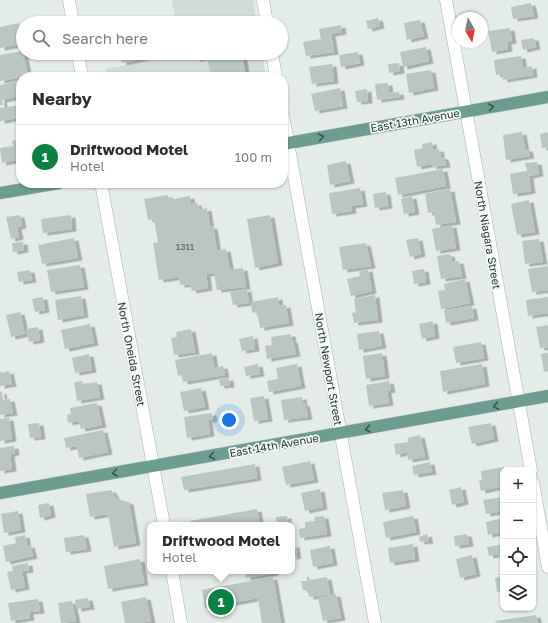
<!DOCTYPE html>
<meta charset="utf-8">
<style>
body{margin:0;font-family:"Golos Text",sans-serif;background:#f2f2f3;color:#2b2b33}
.controls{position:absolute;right:12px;bottom:12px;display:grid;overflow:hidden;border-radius:8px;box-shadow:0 1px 3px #0004}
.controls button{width:36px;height:36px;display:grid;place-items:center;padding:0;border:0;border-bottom:1px solid #e1e1e2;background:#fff;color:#2b2b33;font:20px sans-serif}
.compass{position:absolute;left:452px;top:12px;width:36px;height:36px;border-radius:50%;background:#fff;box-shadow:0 1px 3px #0004;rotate:170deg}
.you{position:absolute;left:229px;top:420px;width:14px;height:14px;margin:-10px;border:3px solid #fff;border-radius:50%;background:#1a73e8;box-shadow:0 0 0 6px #1a73e833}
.badge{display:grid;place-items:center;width:26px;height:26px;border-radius:50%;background:#0b8043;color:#fff;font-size:13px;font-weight:700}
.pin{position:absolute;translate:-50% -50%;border:2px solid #fff;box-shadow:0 1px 4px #0006}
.popup{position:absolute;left:147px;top:522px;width:148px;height:52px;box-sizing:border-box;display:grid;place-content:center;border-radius:8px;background:#fff;filter:drop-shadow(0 1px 3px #0005);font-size:13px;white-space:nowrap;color:#7c7c81}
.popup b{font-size:15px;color:#2b2b33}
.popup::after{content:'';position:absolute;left:50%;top:100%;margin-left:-8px;border:8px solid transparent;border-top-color:#fff}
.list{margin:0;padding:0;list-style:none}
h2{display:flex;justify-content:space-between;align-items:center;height:52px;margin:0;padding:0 16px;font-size:17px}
h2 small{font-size:13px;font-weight:400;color:#7c7c81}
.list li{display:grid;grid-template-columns:26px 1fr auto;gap:12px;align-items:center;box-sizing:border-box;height:64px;padding:0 16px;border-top:1px solid #e1e1e2}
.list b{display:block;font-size:15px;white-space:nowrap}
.list p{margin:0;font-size:13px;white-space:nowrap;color:#7c7c81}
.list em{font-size:13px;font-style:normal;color:#7c7c81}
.icon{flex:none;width:22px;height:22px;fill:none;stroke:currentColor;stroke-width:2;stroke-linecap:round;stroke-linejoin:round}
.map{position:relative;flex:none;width:548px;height:623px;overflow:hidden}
.search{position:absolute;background:#fff;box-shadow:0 1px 3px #0004;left:16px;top:16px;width:272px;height:44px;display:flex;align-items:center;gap:10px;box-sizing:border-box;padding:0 14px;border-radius:22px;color:#7c7c81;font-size:15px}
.panel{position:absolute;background:#fff;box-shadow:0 1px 3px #0004;left:16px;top:72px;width:272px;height:116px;border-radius:16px}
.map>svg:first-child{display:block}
.built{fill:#d2dcd7}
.building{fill:#bac6c1;filter:url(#shadow)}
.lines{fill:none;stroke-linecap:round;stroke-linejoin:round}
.minor-casing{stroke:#a7b4af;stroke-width:13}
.major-casing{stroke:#c2c8c6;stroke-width:13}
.minor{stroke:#fff;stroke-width:12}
.major{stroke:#6d9d90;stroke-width:12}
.oneway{stroke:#37544c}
.labels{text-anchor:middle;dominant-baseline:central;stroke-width:3.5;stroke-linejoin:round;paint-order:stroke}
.number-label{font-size:9px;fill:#4a5e58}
.street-label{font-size:11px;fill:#253c35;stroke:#f4f9f6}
</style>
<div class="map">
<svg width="548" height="623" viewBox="0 0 548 623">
<defs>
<filter id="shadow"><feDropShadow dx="4.5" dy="2.5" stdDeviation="0" flood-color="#0004"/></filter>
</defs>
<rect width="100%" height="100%" fill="#e4ece8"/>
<path class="built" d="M172,0H253L257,23H176Z
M182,53H262L266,77H107L105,69L182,55Z"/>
<path class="building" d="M531,3L534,16L513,19L511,7Z
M378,18L380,26L368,29L366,21Z
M420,20L424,36L407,40L404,23Z
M19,23L23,44L0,48V27Z
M341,25L342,32L331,34L334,52L306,56L303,42L321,39L319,29Z
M510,28L512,41L507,42L508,49L492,52L488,31Z
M534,38L536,47L523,50L521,40Z
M426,47L429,61L403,67L400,52Z
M23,51L28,76L0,81V55Z
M358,52L360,63L341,67L339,55Z
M120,53H153L154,56L122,63Z
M195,53H242L246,77H211L207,57L196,59Z
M521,56L523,68L532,66L533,75L503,80L502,74L496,75L494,60Z
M399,63L400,71L389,73L388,64Z
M332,64L334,81L312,84L309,67Z
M431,70L434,88L409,93L406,74Z
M21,81V96L2,100L3,105H0V85Z
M388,83L389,93L399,92L400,97L377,100L375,84Z
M340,88L343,106L315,111L311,94Z
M367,89L368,101L357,102L355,91Z
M21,105V124L19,125L18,118L0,121V108Z
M522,132L525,149H528L530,156L506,160L503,135Z
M548,132V147L542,148L540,134Z
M21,139V164H17V160L2,163L0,148L13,146L12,141Z
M432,142L433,150L439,149L441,157H444L446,165L432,167V164L417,167L414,150L423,148L422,144Z
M346,161L350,181L330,185L327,165Z
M537,162L539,174L529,176L531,191L513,194L510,174L527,171L525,163Z
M443,169L446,186L398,195L395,178Z
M360,188L363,204L351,206L352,211L332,214L329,193Z
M450,189L456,222L436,225L434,212L428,213L425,194Z
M386,192L388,206L375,208L373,194Z
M168,195L169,200L190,196L191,204L197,203L199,210L207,208L210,227L213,226L217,251L226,249L230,270L243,268L246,287L217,290L214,273L206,274L208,288L192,291L190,284L180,285L179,277L159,280L153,243L158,242L154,219L148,220L144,199Z
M412,196L415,212L404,214L401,199Z
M529,200L535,232L517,235L511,204Z
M20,215L22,226L17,227L19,237L11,239L6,217Z
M71,215L72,229L43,233L41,219Z
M270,215L278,263L255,268L247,219Z
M452,225L456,248L436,251L432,229Z
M74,238L78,258L42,264L38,245Z
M418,238L421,254L410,257L406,240Z
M539,239L543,262L525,264L522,241Z
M23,242L24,250L13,252L12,243Z
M366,243L371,266L343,270L339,247Z
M450,254L452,262L459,261L462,276L441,279L437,256Z
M80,265L84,287L51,292L47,270Z
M548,266V281H547L548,290L532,292L528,269Z
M368,269L372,291L351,296L347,279L360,276L359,271Z
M424,269L426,282L414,284L412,271Z
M30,270L32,280L19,282L17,272Z
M465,279L470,303L441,309L438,291L445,290L444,284Z
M247,289L249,303L233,305L230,292Z
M375,295L378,320L354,323L352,313L356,312L354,299Z
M81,296L84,315L58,320L55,300Z
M43,297L45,310L35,312L32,299Z
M278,297L279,306L286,305L289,323L260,328L257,312L252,313L251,302Z
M548,297V313L528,316L526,300Z
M472,306L474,318L446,323L444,310Z
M20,312L25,334L11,337L6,315Z
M433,321L435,336L422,339L419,324Z
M90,324L94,343L65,349L61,330Z
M548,325V347L540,348L536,327Z
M38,327L40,340L29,342L26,329Z
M191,329L195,352L174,355L171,338L177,337L176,332Z
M379,331L382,346L359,350L357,334Z
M291,334L292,341L293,340L296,354L267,359L265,346L272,345L271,337Z
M253,336L255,349L242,351L239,339Z
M481,342L484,358L456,363L453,347Z
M212,353L214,368L223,366L225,375L183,382L182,375L178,376L175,360Z
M382,353L385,376L366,379L363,356Z
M548,353V371L544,372L541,354Z
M89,354L92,370L75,373L72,358Z
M258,364L260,374L246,376L244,367Z
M297,364L301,386L269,392L267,381L278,379L276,368Z
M482,364L485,384L443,392L440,371Z
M0,370L1,373L9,371L12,384L0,386Z
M229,378L230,385L220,386L219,379Z
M82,381L83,384L97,382L100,397L77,401L74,382Z
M389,381L391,390L387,391L389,403L369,406L366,385Z
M201,388L205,407L184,411L180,392Z
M2,391L3,400L10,399L13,413L0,415V392Z
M264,396L268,419L254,421L250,398Z
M302,397L303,404L305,403L308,417L284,420L281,400Z
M97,403L102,425L81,429L79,421L68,423L67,415L71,414L70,408Z
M212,413L213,419L208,420L210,434L187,438L184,417Z
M9,418L12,439L0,441V419Z
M39,423L41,437L30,438L28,424Z
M491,423L494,439L472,444L468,427Z
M103,430L108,452L79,458L77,446L66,448L64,438Z
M420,435L425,457L408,460L407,452L396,455L394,444L408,442V438Z
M14,446L15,453L10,454L12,469L0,471V448Z
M310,461L314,480L286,485L282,467Z
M430,462L432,472L414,475L412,466Z
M255,464L257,478L184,490L181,477Z
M504,467L503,486L481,491L479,481L482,480L481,471Z
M461,487L464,502L452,505L449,490Z
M320,489L323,507L305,511L301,493Z
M111,490L116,498L119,500L129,502L136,543L114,547L108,514L90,517L86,494Z
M403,490L406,506L385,510L382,493Z
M503,497V511L486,514L483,500Z
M49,503L51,515L40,518L38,505Z
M257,509L260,525H191L190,521Z
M18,511L21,530L4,533L1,514Z
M287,516L288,525H277L276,517Z
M324,516L327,534L300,538L299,529L305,528V522L315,521L314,517Z
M413,516L416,532L386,538L383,522Z
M503,518V532L488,535L486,522Z
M427,534L429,541L420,542L419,537Z
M467,534L469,544L455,546L454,536Z
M25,535L27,546L30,545L33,556L6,562L3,546L16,543L15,537Z
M84,535L87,549L66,552L64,538Z
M413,544L415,559L390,563L388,548Z
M503,544V557L499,558L498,554L489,556L487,547Z
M292,545H295L297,556L292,557Z
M330,546L333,563L313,567L310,550Z
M472,555L476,574L460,578L456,559Z
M140,559L144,583L108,589L104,566Z
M28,563L29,570L22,571L25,587L11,590L7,572L13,571L12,566Z
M245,571H274V573L246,578Z
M500,572H503V591L497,592L495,578L501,577Z
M273,577L281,623H262L258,598L205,608L202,590Z
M307,577H309L310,580L327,577L330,594L309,597L308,591L303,590L301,581H307Z
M336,594L341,618L323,621L318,598Z
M146,597L151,621L139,623H125L121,602Z
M88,598L90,607L77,609L75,600Z
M38,599L40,611L29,612L30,618L11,621L8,603Z
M72,601L76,621L61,623L58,603Z
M536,615L538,623H496L495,621Z"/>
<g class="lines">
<defs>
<path id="minor" d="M69,0L73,23
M263,0L267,23
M446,0L531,470
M78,53L82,77
M272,53L276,77
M283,115L375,623
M101,183L164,525
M533,483L548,567
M172,571L181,623"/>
<path id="major" d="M283,144L548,97
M0,193L59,183
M0,493L548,396"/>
</defs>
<use href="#minor" class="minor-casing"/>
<use href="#major" class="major-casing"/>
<use href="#minor" class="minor"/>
<use href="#major" class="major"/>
</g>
<defs><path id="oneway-chevron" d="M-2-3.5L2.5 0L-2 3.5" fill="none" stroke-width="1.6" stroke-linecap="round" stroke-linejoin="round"/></defs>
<g class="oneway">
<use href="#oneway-chevron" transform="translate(491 107) rotate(-10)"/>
<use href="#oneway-chevron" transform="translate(321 137) rotate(-10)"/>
<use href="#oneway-chevron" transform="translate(496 406) rotate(170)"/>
<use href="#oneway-chevron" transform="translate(368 429) rotate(170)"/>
<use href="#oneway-chevron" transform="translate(212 456) rotate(170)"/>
<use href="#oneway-chevron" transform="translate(115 473) rotate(170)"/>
</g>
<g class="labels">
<g class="number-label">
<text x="185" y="246">1311</text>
</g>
<g class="street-label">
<text transform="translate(415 120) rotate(-10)">East 13th Avenue</text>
<text transform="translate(488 235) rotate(80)">North Niagara Street</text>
<text transform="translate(132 354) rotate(79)">North Oneida Street</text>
<text transform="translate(329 369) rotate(80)">North Newport Street</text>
<text transform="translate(274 445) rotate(-10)">East 14th Avenue</text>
</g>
</g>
</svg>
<div class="controls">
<button>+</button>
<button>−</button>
<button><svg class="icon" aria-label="locate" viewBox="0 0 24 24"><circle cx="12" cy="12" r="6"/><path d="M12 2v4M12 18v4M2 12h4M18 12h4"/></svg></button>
<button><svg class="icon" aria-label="layers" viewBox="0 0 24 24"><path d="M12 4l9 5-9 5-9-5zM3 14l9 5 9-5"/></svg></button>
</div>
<svg class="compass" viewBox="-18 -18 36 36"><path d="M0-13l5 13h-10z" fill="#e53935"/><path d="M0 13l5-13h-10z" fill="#7c7c81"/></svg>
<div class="you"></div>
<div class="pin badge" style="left:221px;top:602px">1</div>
<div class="popup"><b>Driftwood Motel</b>Hotel</div>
<div class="search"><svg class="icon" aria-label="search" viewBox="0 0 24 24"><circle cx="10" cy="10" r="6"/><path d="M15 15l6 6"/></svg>Search here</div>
<section class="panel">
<h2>Nearby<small></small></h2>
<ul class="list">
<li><span class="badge">1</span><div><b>Driftwood Motel</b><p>Hotel</p></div><em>100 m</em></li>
</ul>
</section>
</div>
